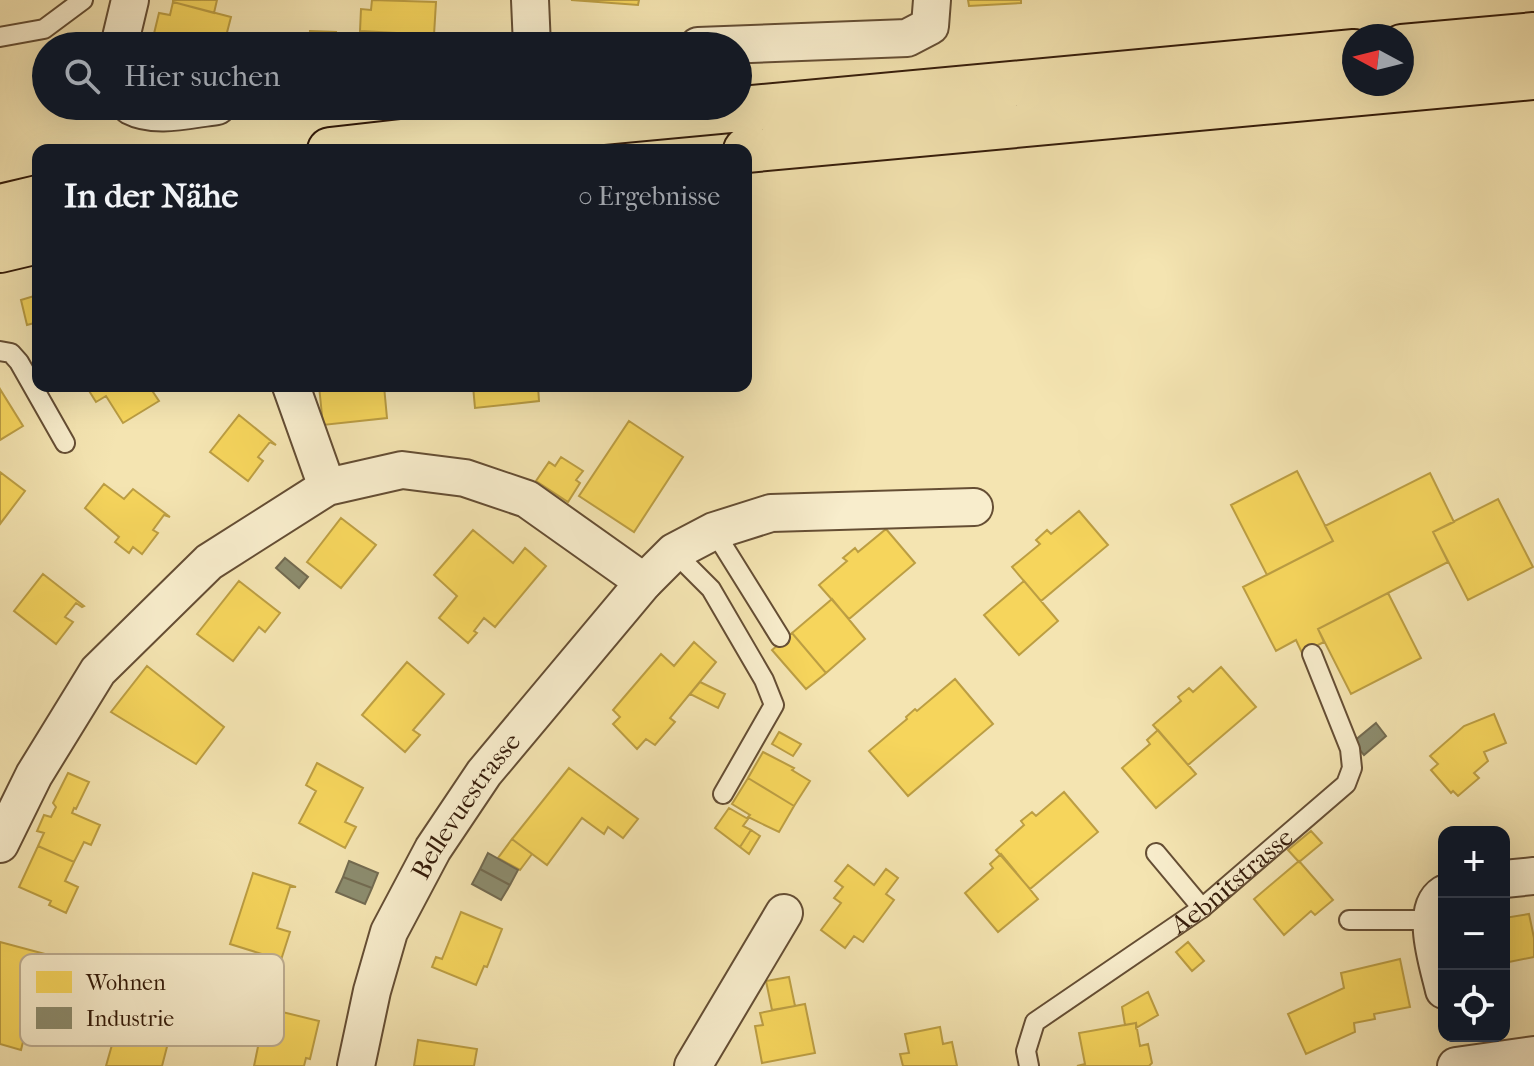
<!DOCTYPE html>
<html lang="de">
<meta charset="utf-8">
<style>
body{margin:0;font-family:"IM FELL French Canon",serif;background:#20242c;color:#f1f3f6}
.controls{position:absolute;right:24px;bottom:24px;display:grid;overflow:hidden;border-radius:16px;box-shadow:0 8px 32px #0002}
.controls button{width:72px;height:72px;display:grid;place-items:center;padding:0;border:0;border-bottom:2px solid #363941;background:#171b24;color:#f1f3f6;font:40px sans-serif}
.compass{position:absolute;left:1342px;top:24px;width:72px;height:72px;border-radius:50%;background:#171b24;box-shadow:0 8px 32px #0002;rotate:277deg}
.list{margin:0;padding:0;list-style:none}
h2{display:flex;justify-content:space-between;align-items:center;height:104px;margin:0;padding:0 32px;font-size:34px}
h2 small{font-size:26px;font-weight:400;color:#9ea1a6}
.icon{flex:none;width:44px;height:44px;fill:none;stroke:currentColor;stroke-width:2;stroke-linecap:round;stroke-linejoin:round}
.map{position:relative;flex:none;width:1534px;height:1066px;overflow:hidden}
.search{position:absolute;background:#171b24;box-shadow:0 8px 32px #0002;left:32px;top:32px;width:720px;height:88px;display:flex;align-items:center;gap:20px;box-sizing:border-box;padding:0 28px;border-radius:44px;color:#9ea1a6;font-size:30px}
.panel{position:absolute;background:#171b24;box-shadow:0 8px 32px #0002;left:32px;top:144px;width:720px;height:248px;border-radius:16px}
.map>svg:first-child{display:block}
.homes{fill:#f6d55c;stroke:#bc9e43;stroke-width:2}
.industry{fill:#8c8c6e;stroke:#726a50;stroke-width:2}
.lines{fill:none;stroke-linecap:round;stroke-linejoin:round}
.service-casing{stroke:#654e34;stroke-width:22}
.minor-casing{stroke:#654e34;stroke-width:40}
.motorway-casing{stroke:#351c0a;stroke-width:48}
.service{stroke:#f8edcc;stroke-width:18}
.minor{stroke:#f8edcc;stroke-width:36}
.motorway{stroke:#f4e4b1;stroke-width:44}
.labels{text-anchor:middle;dominant-baseline:central;stroke-width:8;stroke-linejoin:round;paint-order:stroke}
.street-label{font-size:26px;fill:#351c0a;stroke:#f8edcc}
.key{fill:#f8edcc;stroke:#beae92;stroke-width:2}
.key-label{font-size:22px;fill:#351c0a}
</style>
<div class="map">
<svg width="1534" height="1066" viewBox="0 0 1534 1066">
<rect width="100%" height="100%" fill="#f4e4b1"/>
<filter id="stains"><feTurbulence type="fractalNoise" baseFrequency=".0025" numOctaves="4"/><feColorMatrix values="0 0 0 0 .2 0 0 0 0 .09 0 0 0 0 .02 0 0 0 .5 -.17"/></filter>
<radialGradient id="worn" r=".72"><stop offset=".6" stop-color="#630" stop-opacity="0"/><stop offset="1" stop-color="#630" stop-opacity=".3"/></radialGradient>
<path class="homes" d="M173,0H217L214,13L173,2Z
M372,0L436,2L434,35L360,31L361,9L371,10Z
M571,0H639L638,5Z
M968,0H1021V3L969,6Z
M173,2L231,17L224,44L214,42L213,46H151L159,13L170,15Z
M310,31L336,32L335,46H309Z
M34,296L38,322L27,325L21,300Z
M86,386H149L159,401L123,423L106,396L96,402Z
M319,386H384L387,418L323,425Z
M473,386H538L539,401L475,408Z
M0,389L23,426L0,440Z
M239,415L276,445L270,442L258,457L263,461L248,481L210,452Z
M629,421L683,457L634,532L579,496Z
M561,457L583,471L576,480L580,483L568,502L536,481L549,462L555,466Z
M1297,471L1333,541L1267,575L1231,505Z
M0,472L25,491L0,524Z
M1430,473L1454,522L1433,532L1448,562L1318,629L1324,642L1302,653L1296,640L1276,651L1243,587L1333,541L1325,526Z
M104,484L124,499L133,489L170,517L164,515L153,530L158,533L142,554L133,547L129,553L115,542L119,537L85,508Z
M1498,499L1533,567L1468,600L1433,532Z
M1079,511L1108,545L1041,601L1012,567L1040,544L1036,540L1047,530L1051,534Z
M341,518L376,545L341,588L307,562Z
M886,529L915,563L849,619L819,585L847,561L843,558L855,548L858,552Z
M473,530L513,563L525,548L546,566L495,627L484,618L474,631L477,633L468,643L439,618L457,596L434,575Z
M43,574L84,606L82,607L76,603L65,617L73,622L56,644L14,611Z
M239,581L280,613L265,632L259,627L233,661L197,634Z
M1024,581L1058,621L1019,655L984,615Z
M1388,593L1421,658L1351,694L1318,629Z
M832,599L865,639L826,673L792,633Z
M792,633L826,673L806,689L772,650Z
M694,642L716,662L670,718L675,722L655,745L646,739L637,749L613,724L620,717L613,710L661,654L674,666Z
M407,662L444,694L413,730L420,735L405,752L362,715Z
M147,666L224,727L196,764L111,712Z
M1221,667L1256,707L1188,765L1153,725L1181,701L1178,697L1189,688L1193,692Z
M955,679L993,724L908,796L869,751L907,719L906,717L915,709L917,711Z
M700,682L725,694L718,708L690,694Z
M1494,714L1506,743L1484,752L1488,761L1474,773L1479,778L1458,796L1453,791L1451,793L1431,770L1438,764L1430,756L1464,726Z
M1158,730L1196,774L1156,808L1122,768L1150,744L1147,740Z
M779,732L801,744L793,756L772,744Z
M763,752L794,768L792,770L810,781L794,806L748,778Z
M317,763L363,788L345,822L356,827L345,848L299,823L316,791L306,785Z
M569,768L638,819L623,838L608,827L604,834L582,818L547,865L512,839Z
M68,773L89,782L76,809L74,808L72,813L100,825L91,845L84,842L74,862L38,846L44,833L37,831L44,815L51,817L56,807L53,803Z
M748,778L794,806L779,832L748,817L750,815L732,804Z
M1064,792L1098,832L1030,889L996,850L1024,825L1021,821L1032,812L1036,816Z
M729,808L748,819L743,826L751,830L740,847L715,828Z
M751,830L760,836L749,854L740,847Z
M1311,831L1322,843L1299,862L1288,850Z
M512,839L532,854L520,870L498,858Z
M38,846L74,862L65,881L78,887L66,913L49,905L51,901L19,887Z
M1001,854L1038,899L998,932L965,893L993,868L990,864Z
M1299,861L1333,900L1315,915L1311,911L1284,935L1254,899Z
M848,865L874,885L886,869L898,878L886,894L894,900L863,942L854,936L845,948L821,930L841,903L834,898L843,887L835,881Z
M253,873L296,887H290L277,928L290,932L281,960L230,944Z
M461,912L502,929L487,967L484,966L476,985L432,967L436,957L442,959Z
M1529,914L1534,938V957L1504,963V918Z
M0,942L45,954L36,991L32,990L29,1004L32,1005L21,1050L0,1044Z
M1188,942L1204,961L1192,971L1176,952Z
M1400,959L1410,1007L1374,1014L1375,1019L1354,1023L1355,1032L1306,1054L1288,1014L1344,988L1341,973Z
M129,974L182,988L173,1025L169,1024L165,1038L169,1039L162,1066H106L125,999H123Z
M789,977L795,1006L772,1010L766,981Z
M1148,992L1158,1015L1136,1028V1023L1125,1025L1122,1007Z
M805,1004L815,1053L762,1063L755,1026L763,1025L760,1013Z
M266,1008L319,1021L310,1059L306,1058L304,1066H254Z
M1136,1023L1140,1046L1148,1044L1152,1063L1149,1066H1077L1085,1064L1079,1033Z
M940,1027L943,1044L952,1042L957,1066H903L900,1054L909,1053L905,1034Z
M418,1040L477,1049L474,1066H414Z"/>
<path class="industry" d="M285,558L308,577L299,588L276,568Z
M1376,723L1386,736L1364,755L1353,742Z
M488,853L518,870L510,885L480,869Z
M349,861L378,873L372,888L343,877Z
M480,869L510,885L501,900L472,884Z
M343,877L372,888L365,904L336,892Z"/>
<g class="lines">
<defs>
<g id="service">
<path d="M0,37L44,29L83,0"/>
<path d="M0,351L11,353L19,362L65,443"/>
<path d="M714,531L780,637"/>
<path d="M674,552L711,589L764,680L774,705L723,794"/>
<path d="M1156,853L1202,908"/>
<path d="M1349,920H1430"/>
<path id="s1" d="M1029,1066L1026,1051L1035,1022L1202,908L1346,784L1352,768L1350,749L1312,654"/>
</g>
<g id="minor">
<path d="M530,0L532,46"/>
<path d="M119,46L130,0"/>
<path d="M698,46L907,38L930,26L932,0"/>
<path d="M131,106C156,119 190,109 217,106"/>
<path d="M291,386L327,487"/>
<path d="M0,844L34,775L98,671L209,562L327,487L402,470L465,478L527,499L644,582"/>
<path d="M1504,879L1534,876"/>
<path d="M1444,894C1419,910 1439,967 1444,990"/>
<path id="s2" d="M356,1066L372,991L389,932L433,849L484,773L644,582L674,552L714,531L771,513L974,507"/>
<path d="M693,1066L784,913"/>
<path d="M1456,1066L1534,1055"/>
</g>
<path id="motorway" d="M1402,47L1534,35
M330,150L463,135L1354,52
M746,150L1534,77
M0,207L38,198
M0,250L38,241"/>
</defs>
<use href="#service" class="service-casing"/>
<use href="#minor" class="minor-casing"/>
<use href="#motorway" class="motorway-casing"/>
<use href="#service" class="service"/>
<use href="#minor" class="minor"/>
<use href="#motorway" class="motorway"/>
</g>
<g class="labels">
<g class="street-label">
<text stroke="none"><textPath href="#s2" startOffset="286">Bellevuestrasse</textPath></text>
<text stroke="none"><textPath href="#s1" startOffset="288">Aebnitstrasse</textPath></text>
</g>
</g>
<rect x="20" y="954" width="264" height="92" rx="12" class="key"/>
<rect x="36" y="971" width="36" height="22" fill="#f6d55c"/>
<rect x="36" y="1007" width="36" height="22" fill="#8c8c6e"/>
<g class="key-label">
<text x="86" y="990">Wohnen</text>
<text x="86" y="1026">Industrie</text>
</g>
<rect width="100%" height="100%" filter="url(#stains)"/>
<rect width="100%" height="100%" fill="url(#worn)"/>
</svg>
<div class="controls">
<button>+</button>
<button>−</button>
<button><svg class="icon" aria-label="locate" viewBox="0 0 24 24"><circle cx="12" cy="12" r="6"/><path d="M12 2v4M12 18v4M2 12h4M18 12h4"/></svg></button>
</div>
<svg class="compass" viewBox="-18 -18 36 36"><path d="M0-13l5 13h-10z" fill="#e53935"/><path d="M0 13l5-13h-10z" fill="#9ea1a6"/></svg>
<div class="search"><svg class="icon" aria-label="search" viewBox="0 0 24 24"><circle cx="10" cy="10" r="6"/><path d="M15 15l6 6"/></svg>Hier suchen</div>
<section class="panel">
<h2>In der Nähe<small>0 Ergebnisse</small></h2>
<ul class="list">
</ul>
</section>
</div>
